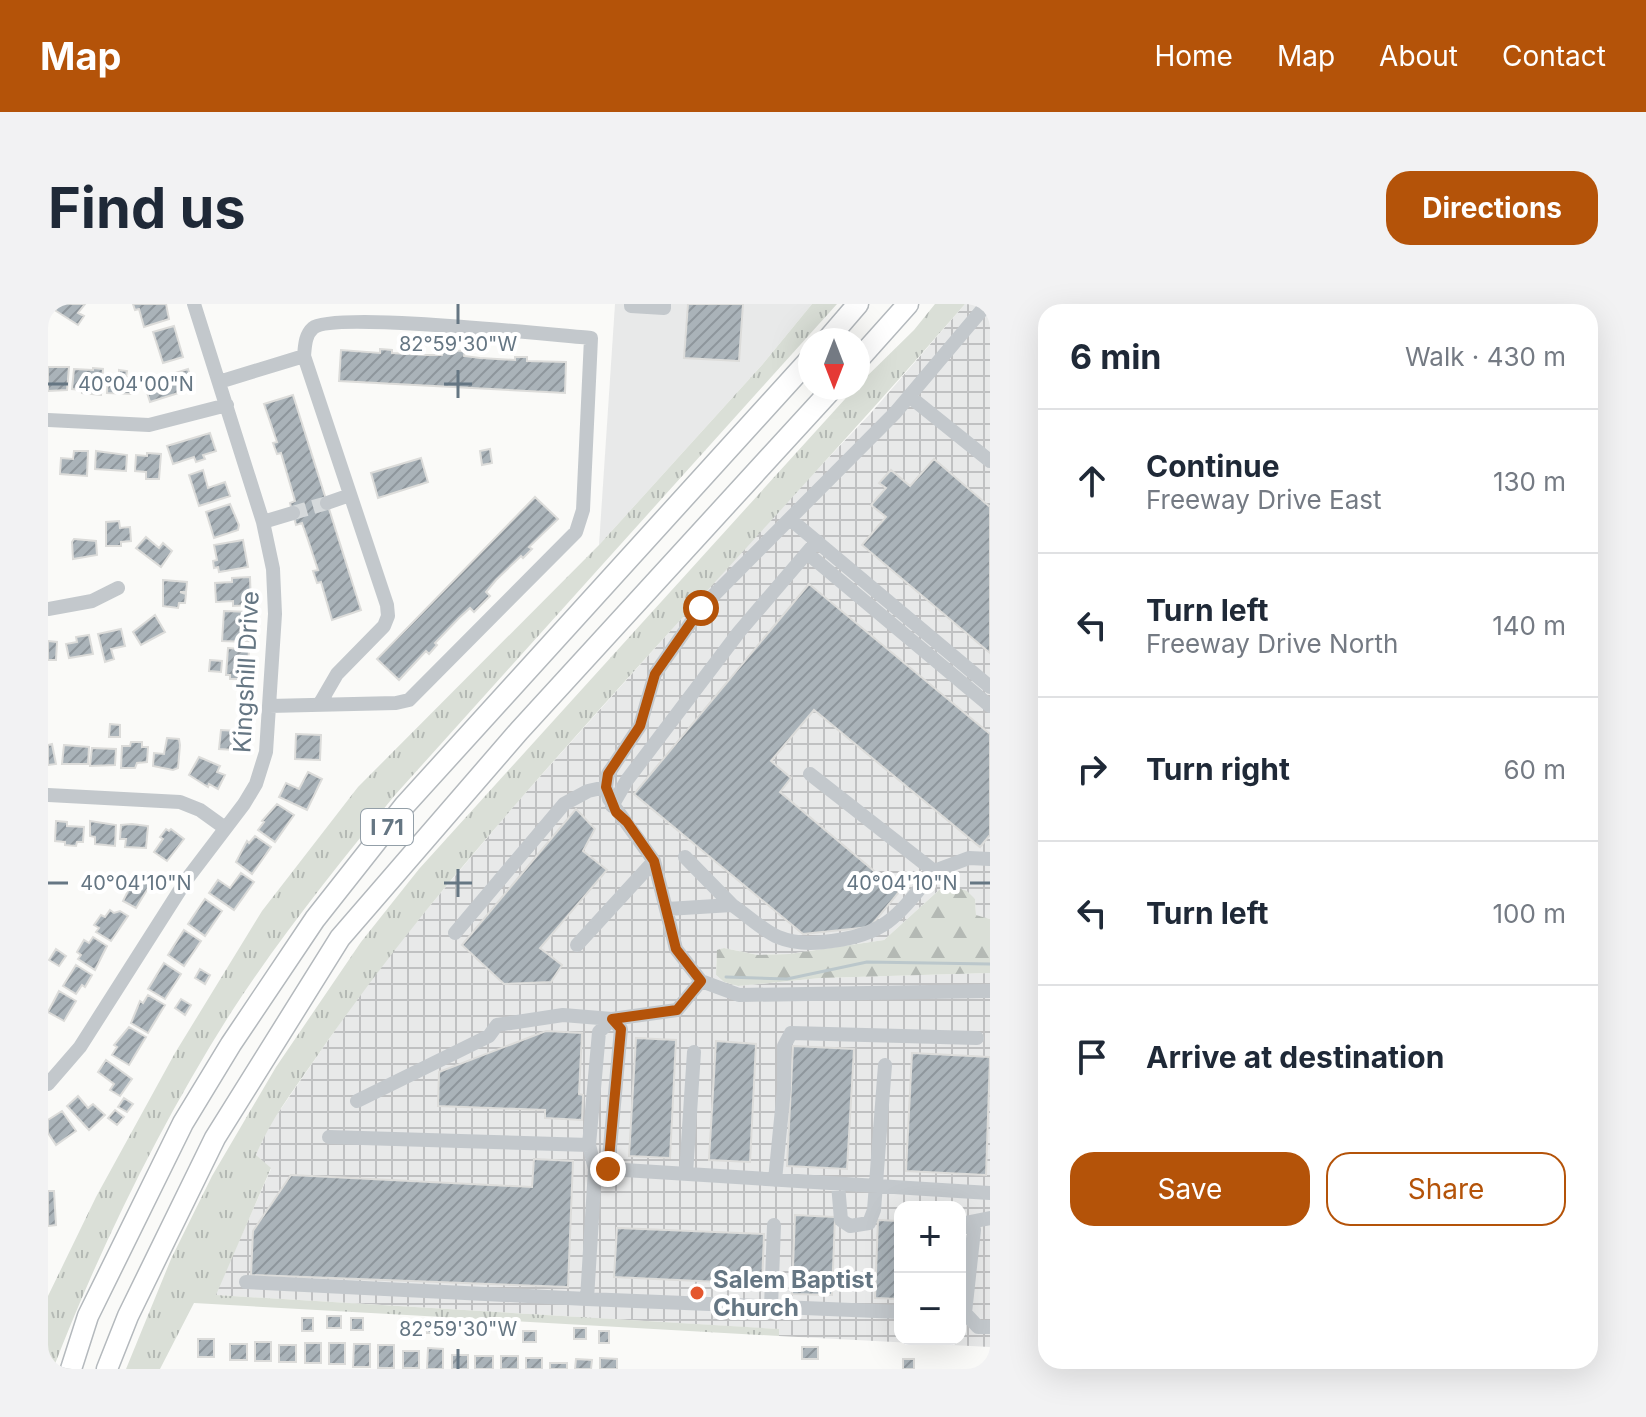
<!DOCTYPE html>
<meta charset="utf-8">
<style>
body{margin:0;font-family:Inter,sans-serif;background:#f2f2f3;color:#1f2937}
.controls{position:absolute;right:24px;bottom:24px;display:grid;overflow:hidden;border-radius:16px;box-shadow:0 8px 32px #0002}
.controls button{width:72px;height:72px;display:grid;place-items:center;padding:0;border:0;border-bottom:2px solid #e0e1e3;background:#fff;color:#1f2937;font:40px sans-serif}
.compass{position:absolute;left:750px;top:24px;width:72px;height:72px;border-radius:50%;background:#fff;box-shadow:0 8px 32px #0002;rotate:180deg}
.stop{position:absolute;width:24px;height:24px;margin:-18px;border:6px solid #b45309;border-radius:50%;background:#fff}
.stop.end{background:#b45309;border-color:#fff;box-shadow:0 2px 8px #0008}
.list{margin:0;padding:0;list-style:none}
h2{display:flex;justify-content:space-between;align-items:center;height:104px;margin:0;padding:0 32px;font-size:34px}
h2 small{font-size:26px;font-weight:400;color:#747a83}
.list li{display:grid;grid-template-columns:52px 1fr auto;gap:24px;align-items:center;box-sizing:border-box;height:144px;padding:0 32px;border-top:2px solid #e0e1e3}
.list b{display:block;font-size:30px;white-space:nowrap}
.list p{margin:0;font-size:26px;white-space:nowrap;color:#747a83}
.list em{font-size:26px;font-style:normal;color:#747a83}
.actions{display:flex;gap:16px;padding:24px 32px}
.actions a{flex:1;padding:18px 0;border:2px solid #b45309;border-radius:24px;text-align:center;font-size:28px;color:#b45309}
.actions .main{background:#b45309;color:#fff}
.icon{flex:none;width:44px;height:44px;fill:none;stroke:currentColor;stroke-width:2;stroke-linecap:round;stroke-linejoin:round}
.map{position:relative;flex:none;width:942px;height:1065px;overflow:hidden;border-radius:24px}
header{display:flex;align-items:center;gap:48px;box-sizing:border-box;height:112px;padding:0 40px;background:#b45309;color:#fff}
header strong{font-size:38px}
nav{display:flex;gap:44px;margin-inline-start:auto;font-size:28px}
.intro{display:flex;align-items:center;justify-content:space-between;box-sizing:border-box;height:192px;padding:0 48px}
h1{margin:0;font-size:56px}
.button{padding:20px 36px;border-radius:24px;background:#b45309;color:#fff;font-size:28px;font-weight:700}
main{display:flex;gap:48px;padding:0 48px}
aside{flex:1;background:#fff;border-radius:24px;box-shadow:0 8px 32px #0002}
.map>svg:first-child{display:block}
.built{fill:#e8e9e9}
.industrial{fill:url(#industrial-grid);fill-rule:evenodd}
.grass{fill:url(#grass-tufts)}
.forest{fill:url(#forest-firs)}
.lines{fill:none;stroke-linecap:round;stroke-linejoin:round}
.stream{stroke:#bbc7cb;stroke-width:3}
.building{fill:url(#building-hatch);stroke:#dcdcda;stroke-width:2}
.minor-tunnel{stroke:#d5d9db;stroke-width:14;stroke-dasharray:14 7;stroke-linecap:butt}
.highway-casing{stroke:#b4b9bd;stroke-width:23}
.minor{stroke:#c3c8cc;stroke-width:14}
.highway{stroke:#fff;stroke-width:20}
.route{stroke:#b45309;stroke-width:10}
.ticks{fill:none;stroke:#657683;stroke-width:3}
.poi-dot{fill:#e4572e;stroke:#fff;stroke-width:3}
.labels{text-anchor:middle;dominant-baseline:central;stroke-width:8;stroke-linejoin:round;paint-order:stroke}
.shield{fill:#fff;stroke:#939fa8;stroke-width:2}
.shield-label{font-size:22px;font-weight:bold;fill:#657683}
.street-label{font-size:24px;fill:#657683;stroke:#fff}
.poi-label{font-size:24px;font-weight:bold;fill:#657683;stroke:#fff;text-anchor:start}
.ticks-label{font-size:20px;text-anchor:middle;fill:#657683;stroke:#fff;stroke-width:8;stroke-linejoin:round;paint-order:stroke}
</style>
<header>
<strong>Map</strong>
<nav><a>Home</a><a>Map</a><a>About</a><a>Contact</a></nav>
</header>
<div class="intro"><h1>Find us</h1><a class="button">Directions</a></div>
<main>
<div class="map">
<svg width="942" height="1065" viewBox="0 0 942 1065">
<defs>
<pattern id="industrial-grid" width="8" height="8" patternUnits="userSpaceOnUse" patternTransform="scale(2)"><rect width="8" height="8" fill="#e8e9e9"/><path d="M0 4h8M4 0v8" fill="none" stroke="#c0c1c2"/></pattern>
<pattern id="grass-tufts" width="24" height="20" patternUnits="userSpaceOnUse" patternTransform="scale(2)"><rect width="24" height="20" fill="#dadfd7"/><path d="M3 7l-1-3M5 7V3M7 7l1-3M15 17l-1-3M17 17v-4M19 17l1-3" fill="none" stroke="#b4b9b4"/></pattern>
<pattern id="forest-firs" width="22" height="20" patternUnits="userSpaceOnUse" patternTransform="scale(2)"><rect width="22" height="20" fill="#dadfd7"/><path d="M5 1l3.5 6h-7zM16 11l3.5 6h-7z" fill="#b4b9b4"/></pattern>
<pattern id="building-hatch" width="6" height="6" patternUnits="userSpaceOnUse" patternTransform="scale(2)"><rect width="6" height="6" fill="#aab3b9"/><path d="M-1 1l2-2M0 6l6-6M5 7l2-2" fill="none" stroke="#8e969c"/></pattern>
</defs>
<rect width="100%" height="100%" fill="#fafaf8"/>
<path class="built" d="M567,0H764L714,61L551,241Z"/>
<path class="industrial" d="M917,0H942V615L928,611L927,595L907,583L891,586L836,636L741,650L710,651L676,644L669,647L668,671L676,678L690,682L773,674L942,669V1043L731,1032L730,1025L167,991L223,865L208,851L219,825L310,693L348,642L472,495L726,211L823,109ZM852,903H912V1035H852Z"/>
<path class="grass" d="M764,0H789L347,491C289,562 232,633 182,710C112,821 52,943 5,1065H0V992L48,893L127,749L214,607L310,483L551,241L714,61Z
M887,0H917C749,194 569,378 404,575C355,634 309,694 265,758C244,788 222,817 208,851L223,864L168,991L731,1025V1032L146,999L112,1065H78L123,955L164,872L228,763L313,638L371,565L807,84H810V81L866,26Z"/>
<path class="forest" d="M907,583L919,587L927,595L928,611L942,615V669L773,674L690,682L676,678L668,671L669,646L676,644L710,651L741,650L836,636L891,586Z"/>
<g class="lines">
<path class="stream" d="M678,673L739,675L819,658L942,660"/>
</g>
<path class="building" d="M8,0H37L30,9L36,12L30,21L5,5Z
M85,0H118L121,15L96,23L91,5L87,6Z
M640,0H695L691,57L636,54Z
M126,22L135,53L115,59L105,28Z
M332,45L344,46V49L378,51H394L395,46L417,47L416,52L432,54L467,56V53H479V57L518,58L517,89L291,77L293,46L332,49Z
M0,63H21L19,86L0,87Z
M45,64L55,65L53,91L34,89V86L24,85L26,65L45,66Z
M140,65L146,84L102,98L96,79Z
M71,66L79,67L78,73L88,74L87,90L59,89L60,72L71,73Z
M245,91L313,306L284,316L273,278L269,279L265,267L270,266L259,233L254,219L248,221L242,199L247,197L233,149L229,150L225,139L229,138L216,100Z
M162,129L168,147L155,151L157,155L148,158L146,153L125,160L119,142Z
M442,145L444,159L434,161L432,147Z
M26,147H40L39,172L12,170L13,154L25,155Z
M48,147L79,151L78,167L47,165Z
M99,149L113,150L111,175H98V168L87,167L88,151L99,152Z
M373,154L380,178L330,194L323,169Z
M886,155L942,203V349L814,241L838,213L823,201L838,184L831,179L843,166L862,182Z
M155,166L160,184L177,178L182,192L151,202L141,171Z
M487,193L510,215L481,243L484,245L475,254L473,252L448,276L438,288L442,292L426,308L422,304L411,314L387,339L389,341L381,350L378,347L351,376L329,355Z
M182,200L191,221L190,226L166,234L158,208Z
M71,217L72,224L82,223L83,237L73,238V242H58V218Z
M98,233L111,244L115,239L124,247L113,263L88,244Z
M26,235L48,237L49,251L25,255L24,238Z
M195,236L200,263L171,268L170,263L166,264L165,257L169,256L166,241Z
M202,273L203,301L185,302V297L168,298L167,279L184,278V274Z
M115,276L139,278L138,288H132L138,290L137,299H131L130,304L115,302Z
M761,280L942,430V531L932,543L766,406L723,457L743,474L732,488L851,588L822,623L755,630L586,490Z
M176,307L203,308L201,338L174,337Z
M107,311L117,328L93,341L85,328Z
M73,325L77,342L63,345L66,355L57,358L50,330Z
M41,331L45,350L21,354L18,340L29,338L28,333Z
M0,337L9,338L8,356H0Z
M180,344L201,346L199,372L192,371L191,375H182V371H178Z
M162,356L174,357L173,368L161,367Z
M62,420L72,421V433H61Z
M173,426L189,427L187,446L171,445Z
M248,430L273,431L272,456L247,455Z
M119,434L131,435L132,441L130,464L125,466L105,462L106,449L116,450Z
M83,438H94V443H100L99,458L89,459L87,464H73L74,442H82Z
M4,440L8,460L0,461V441Z
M16,441L41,443L40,460H14Z
M44,444L68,445L67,461L42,462Z
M151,453L172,462L169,468L177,471L170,485L161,480L160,483L141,471Z
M260,468L274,475L259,506L231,493L238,479L251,485Z
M229,500L246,511L227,538L210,526L216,518L214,517Z
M528,505L547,525L535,547L559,566L492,644L514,661L503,678L456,680L414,641Z
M8,517L19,518V522L36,523L35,538H29L28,542L17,541V538L7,537Z
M42,517L68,521L67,542L47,540V533L42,532Z
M84,520L100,522L98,544L77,543L78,535H72L73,521Z
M118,525L121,527L123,525L136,535L119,557L106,548L115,535L112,533Z
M207,532L223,543L204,570L188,558L199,537L201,539Z
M193,569L206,578L186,606L161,589L170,576L182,584Z
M87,573L102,581L88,604L75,597Z
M157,595L174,607L157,632L140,620Z
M62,606L66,609L72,607L80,612L63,637L48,628L51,624L46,621L53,611L57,613Z
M136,626L153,637L136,662L120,651Z
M45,633L59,642L47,666L30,655L33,651L29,648L36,636L41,639Z
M8,645L18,652L11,662L1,656Z
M116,659L133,670L117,695L100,685Z
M28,661L44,671L37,683L34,681L28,690L15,682Z
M152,665L162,671L157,680L147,674Z
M11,687L28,697L16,717L0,708Z
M100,691L117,701L100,729L83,719L92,697L95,699Z
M133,695L143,701L137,711L127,704Z
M81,723L98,733L81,761L64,751L69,743L66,741Z
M498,727L534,729L531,790L535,791L534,816L497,814V806L390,802L391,768Z
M588,734L628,736L622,854L581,852Z
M668,737L708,740L702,858L661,856Z
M745,742L806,745L799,865L739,862Z
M864,749L942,753L938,871L858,867Z
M58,756L84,775L72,792L62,786L66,780L50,768Z
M30,792L40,804L45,800L57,811L41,826L19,802Z
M76,794L85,800L79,808L70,803Z
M67,806L76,813L69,821L60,814Z
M14,807L28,827L8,841L0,829V816Z
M486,855L525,857L520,983L203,971L205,927L243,871L484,883Z
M0,887H6L8,921L0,922Z
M747,911L787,913L784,991L744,990Z
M830,916L852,917V995L827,994Z
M569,924L716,930L714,980L566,973Z
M279,1012H293V1024H279Z
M254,1014H265V1027H254Z
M303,1014H315V1026H303Z
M361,1017H373V1027H361Z
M379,1020H393V1029H379Z
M526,1024H538V1035H526Z
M475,1027H488V1038H475Z
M551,1027H561V1039H551Z
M150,1035H166V1053H150Z
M207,1038H223V1057H207Z
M257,1039H273V1059H257Z
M281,1039H297V1060H281Z
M182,1040H199V1056H182Z
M306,1040H322V1063H305Z
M231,1041H248V1058H231Z
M330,1041H346V1064H330Z
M754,1043H770V1055H754Z
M380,1044L395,1045V1065H379Z
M355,1047H371V1064H355Z
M404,1051H420V1065H404Z
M427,1052H445V1065H427Z
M453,1052H470V1065H453Z
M478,1054H494V1065H478Z
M552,1054L569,1055V1065H552Z
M528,1055L544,1056L543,1065H527Z
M855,1055H866V1065H855Z
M502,1059H519V1065H502Z"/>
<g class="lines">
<path class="minor-tunnel" d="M245,209L279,199"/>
<defs>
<path id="highway" d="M779,36L810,0
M810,56L860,0
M23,1065L40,1012L135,819L183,740L267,615L357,501L762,55
M59,1065L80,1012L167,834L292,634L471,427L785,84"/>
</defs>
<use href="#highway" class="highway-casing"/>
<path class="minor" d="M583,0V2L616,4V0
M939,0L847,109L653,304L607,370L592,422L560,470L558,483L561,495L606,557L628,645L653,677L691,691L942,687
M256,52L339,301L340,312L336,322L289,370L271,401
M171,78L256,52C257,42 257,31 265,24C285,7 504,31 543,34L535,206L528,228L361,396L348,399L221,402
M861,92L942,157
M0,116L101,121L179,101
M279,199L302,191
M742,215L942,383
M215,218L245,209
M759,249L942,402
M0,305L44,297L70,284
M762,470L886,567L921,554L942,555
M0,491L132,498L152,506L177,524
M564,502L579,476L691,328L769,237
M684,601C699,611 714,626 730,633C747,640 766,640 784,637C840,630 852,609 886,567
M619,605L684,601L637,553
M407,629L516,500L540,487L558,483
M529,641L606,557
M564,715L573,725L560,865L942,889
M0,780L32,743L139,575L196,500L208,480L218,448L227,310L225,265L215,218L146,0
M309,797L441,732L449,721L515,711L564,715L629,706L653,677
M281,833L541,841
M547,865L541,841L551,728L564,715
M560,865H547L539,995L852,1008
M638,870L646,748
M727,876L736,785V742L743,729L929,734
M790,880L793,916L802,922L821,919L826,906L837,761
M912,920L942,914
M198,978L539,995
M723,1003L726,921
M912,1009H917L926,926L914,920
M917,1009L930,1023H942"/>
<use href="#highway" class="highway"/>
</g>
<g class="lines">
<path class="route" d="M560,865L573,725L564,715L629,706L653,677L628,645L606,557L579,518L568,508L558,483L560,470L592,422L607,370L653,304"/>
</g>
<path class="ticks" d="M410,0V20M410,66V94M0,80H20M396,80H424M410,565V593M0,579H20M396,579H424M922,579H942M410,1045V1065"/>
<circle class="poi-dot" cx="649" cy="989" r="8"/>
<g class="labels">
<rect class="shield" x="313" y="505" width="52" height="36" rx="6"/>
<g class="shield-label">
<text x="339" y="523">I 71</text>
</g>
<g class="street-label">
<text transform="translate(198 368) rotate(-87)">Kingshill Drive</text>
</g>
<g class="poi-label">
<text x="665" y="975">Salem Baptist<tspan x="665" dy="28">Church</tspan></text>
</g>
</g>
<g class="ticks-label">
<text x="410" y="47">82°59'30"W</text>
<text x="88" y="87">40°04'00"N</text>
<text x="854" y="586">40°04'10"N</text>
<text x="88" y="586">40°04'10"N</text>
<text x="410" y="1032">82°59'30"W</text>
</g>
</svg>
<div class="controls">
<button>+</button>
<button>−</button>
</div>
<svg class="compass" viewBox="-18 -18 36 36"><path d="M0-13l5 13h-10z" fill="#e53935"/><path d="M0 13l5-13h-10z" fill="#747a83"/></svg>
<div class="stop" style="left:653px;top:304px"></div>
<div class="stop end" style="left:560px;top:865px"></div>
</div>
<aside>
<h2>6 min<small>Walk · 430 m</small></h2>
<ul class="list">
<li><svg class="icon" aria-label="ahead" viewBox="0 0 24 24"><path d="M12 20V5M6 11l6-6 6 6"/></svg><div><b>Continue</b><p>Freeway Drive East</p></div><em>130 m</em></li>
<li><svg class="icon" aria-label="left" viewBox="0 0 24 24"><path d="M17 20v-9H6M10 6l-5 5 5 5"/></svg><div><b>Turn left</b><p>Freeway Drive North</p></div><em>140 m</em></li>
<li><svg class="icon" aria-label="right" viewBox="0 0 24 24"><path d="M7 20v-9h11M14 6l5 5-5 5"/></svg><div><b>Turn right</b></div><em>60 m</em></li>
<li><svg class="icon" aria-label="left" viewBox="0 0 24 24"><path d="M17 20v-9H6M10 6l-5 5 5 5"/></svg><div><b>Turn left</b></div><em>100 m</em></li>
<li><svg class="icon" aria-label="arrive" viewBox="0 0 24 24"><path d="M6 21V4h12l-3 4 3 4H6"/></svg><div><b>Arrive at destination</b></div></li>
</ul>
<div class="actions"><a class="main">Save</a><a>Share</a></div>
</aside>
</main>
